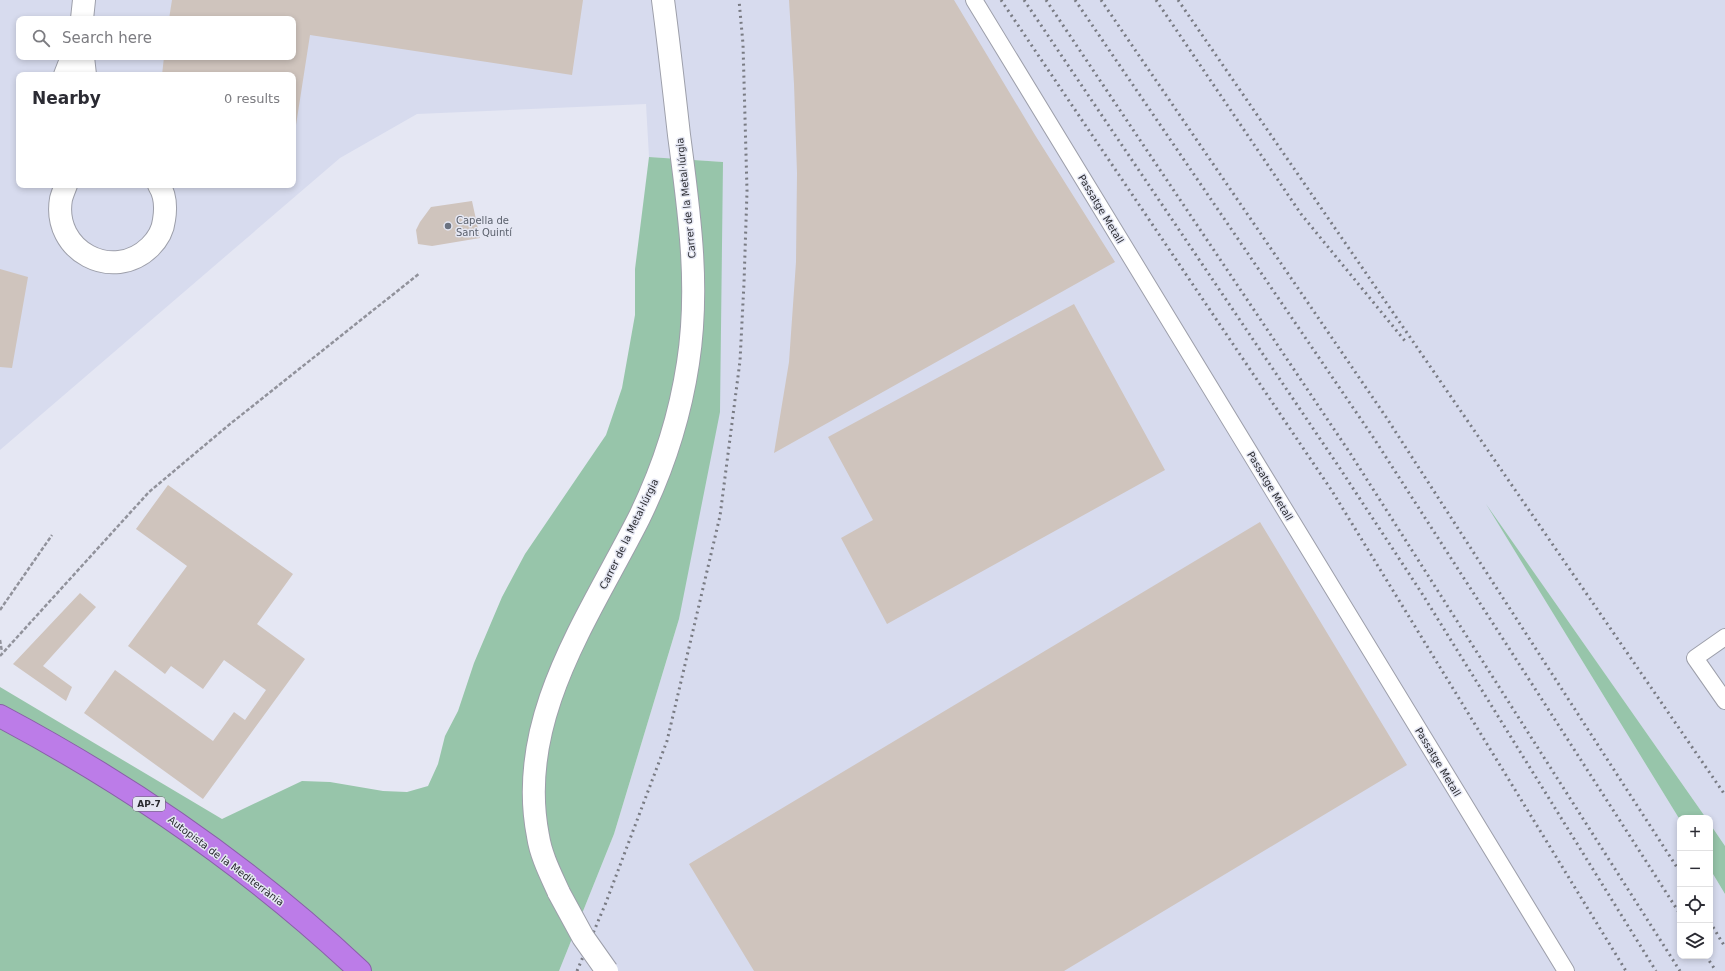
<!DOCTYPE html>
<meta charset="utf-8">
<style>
body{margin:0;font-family:"DejaVu Sans",sans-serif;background:#f7f7f7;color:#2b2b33}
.controls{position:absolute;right:12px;bottom:12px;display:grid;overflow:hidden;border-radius:8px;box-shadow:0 2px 6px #0003}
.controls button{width:36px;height:36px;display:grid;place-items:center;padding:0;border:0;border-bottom:1px solid #e1e1e2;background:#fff;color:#2b2b33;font:20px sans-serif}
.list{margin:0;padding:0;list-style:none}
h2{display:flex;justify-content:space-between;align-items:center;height:52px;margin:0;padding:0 16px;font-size:17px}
h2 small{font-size:13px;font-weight:400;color:#7c7c81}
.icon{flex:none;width:22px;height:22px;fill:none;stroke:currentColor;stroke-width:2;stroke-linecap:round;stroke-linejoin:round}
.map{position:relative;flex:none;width:1725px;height:971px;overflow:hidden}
.search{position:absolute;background:#fff;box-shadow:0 2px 6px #0003;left:16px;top:16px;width:280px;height:44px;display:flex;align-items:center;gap:10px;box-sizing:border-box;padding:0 14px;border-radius:8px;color:#7c7c81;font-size:15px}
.panel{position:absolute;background:#fff;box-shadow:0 2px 6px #0003;left:16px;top:72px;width:280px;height:116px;border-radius:8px}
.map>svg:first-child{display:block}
.built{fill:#d7dbee;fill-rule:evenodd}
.green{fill:#97c5aa}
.building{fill:#cfc4bd}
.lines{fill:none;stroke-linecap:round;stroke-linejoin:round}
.lane-casing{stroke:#9d9faa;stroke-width:18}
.street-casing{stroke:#9d9faa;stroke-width:24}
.highway-casing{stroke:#8960a8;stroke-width:24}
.path{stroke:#91929b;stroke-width:2.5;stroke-dasharray:4 2;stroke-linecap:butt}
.lane{stroke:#fff;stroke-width:16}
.street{stroke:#fff;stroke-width:22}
.highway{stroke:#bc7ce8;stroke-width:22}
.rail{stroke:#797b83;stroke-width:3;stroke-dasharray:2 4;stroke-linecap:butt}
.street-bridge-casing{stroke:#9d9faa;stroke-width:24;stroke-linecap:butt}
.street-bridge{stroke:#fff;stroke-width:22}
.worship-dot{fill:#6b7280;stroke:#e5e7f3;stroke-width:1.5}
.labels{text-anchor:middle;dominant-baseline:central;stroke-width:3;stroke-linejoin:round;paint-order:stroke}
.shield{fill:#e5e7f3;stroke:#62636a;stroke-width:1}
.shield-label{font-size:9px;font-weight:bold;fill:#2a2b30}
.street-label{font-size:10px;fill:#2a2b30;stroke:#e5e7f3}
.worship-label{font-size:10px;fill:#5b616d;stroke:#e5e7f3;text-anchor:start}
</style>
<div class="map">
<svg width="1725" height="971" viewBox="0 0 1725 971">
<rect width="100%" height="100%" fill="#e5e7f3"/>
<path class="built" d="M0,0H1725V846L1710,824V818H1706L1491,512L1680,820V956H1710V869L1725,894V971H559L614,834L679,619L723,162L649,157L646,104L417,114L340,158L0,450ZM19,19H293V57H19ZM19,75H293V185H19Z"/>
<path class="green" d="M649,157L723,162L720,412L679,619L614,834L559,971H0V687L222,819L302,781L330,782L383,791L407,792L428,786L438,764L445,736L458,711L474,663L502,597L525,554L606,435L622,388L635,315V269Z
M1486,504L1706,818H1680V820Z
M1710,824L1725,846V894L1710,869Z"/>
<path class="building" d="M172,0H583L572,75L310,35L296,125H293V75H162L164,57H293V19H169Z
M789,0H954L1035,135L1115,262L774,453L789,362L796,262L797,173L794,84Z
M472,201L480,238L432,246L418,244L416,230L420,222L431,207Z
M0,269L28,277L12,368L0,367Z
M1074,304L1165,470L887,624L841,538L873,520L828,437Z
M168,485L293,574L257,624L305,659L203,799L84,713L115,670L213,741L234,712L245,720L266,690L224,660L203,689L171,666L165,674L128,646L187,566L136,529Z
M1260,522L1407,765L1064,971H754L689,864Z
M80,593L96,607L43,666L72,687L66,701L13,664Z"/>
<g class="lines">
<defs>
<path id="lane" d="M974,0L1566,971
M1725,637L1695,658L1725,701"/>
<path id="street" d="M82,19L84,0
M83,57L85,75
M65,75L72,57
M66,185C64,190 62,195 61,199C52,251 113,283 150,247C157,240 163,230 164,220C166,208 166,196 159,185
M559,893C551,875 541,856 538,836C515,719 589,617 639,518C663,469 680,416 688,363C700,286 689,211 679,135C674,90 669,45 663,0"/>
<path id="highway" d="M0,716C130,785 253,870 360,971"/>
</defs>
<use href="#lane" class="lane-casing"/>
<use href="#street" class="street-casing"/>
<use href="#highway" class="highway-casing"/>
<path class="path" d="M0,610L52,535
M0,640L2,652
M0,656L149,492L230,424L420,273"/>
<use href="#lane" class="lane"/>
<use href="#street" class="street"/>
<use href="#highway" class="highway"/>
<path class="rail" d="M1001,0L1332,491L1626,971
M1024,0L1339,467L1421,592L1656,971
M1046,0L1350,453L1680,971
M1075,0L1373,437L1680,914
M1101,0L1386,417L1680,872
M1156,0L1301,214L1405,341
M1178,0L1725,795
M1710,922L1725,947
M1706,956L1716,971
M577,971L605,905L667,741L720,516L740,361L744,283L747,191L743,44L739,0"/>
<defs>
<path id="street-bridge" d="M559,893L583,937L607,971"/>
</defs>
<use href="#street-bridge" class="street-bridge-casing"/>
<use href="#street-bridge" class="street-bridge"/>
</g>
<circle class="worship-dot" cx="448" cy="226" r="4"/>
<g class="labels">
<rect class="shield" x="133" y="797" width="32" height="14" rx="3"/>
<g class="shield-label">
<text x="149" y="804">AP-7</text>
</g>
<g class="street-label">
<text transform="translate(686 198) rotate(-96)">Carrer de la Metal·lúrgia</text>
<text transform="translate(1101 209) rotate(59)">Passatge Metall</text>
<text transform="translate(1270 486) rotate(59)">Passatge Metall</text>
<text transform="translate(629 534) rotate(-64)">Carrer de la Metal·lúrgia</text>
<text transform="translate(1438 762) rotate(59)">Passatge Metall</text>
<text transform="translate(226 861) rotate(37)">Autopista de la Mediterrània</text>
</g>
<g class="worship-label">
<text x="456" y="220">Capella de<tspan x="456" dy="12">Sant Quintí</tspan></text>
</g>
</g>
</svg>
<div class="controls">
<button>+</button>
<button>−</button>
<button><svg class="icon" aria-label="locate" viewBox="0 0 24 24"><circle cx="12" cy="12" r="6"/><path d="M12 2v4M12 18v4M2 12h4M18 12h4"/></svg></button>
<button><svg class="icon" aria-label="layers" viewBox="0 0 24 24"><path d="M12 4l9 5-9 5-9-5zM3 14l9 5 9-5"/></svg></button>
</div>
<div class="search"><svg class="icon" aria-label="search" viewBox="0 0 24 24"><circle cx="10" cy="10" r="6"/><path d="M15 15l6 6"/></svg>Search here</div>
<section class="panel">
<h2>Nearby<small>0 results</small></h2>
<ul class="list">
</ul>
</section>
</div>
